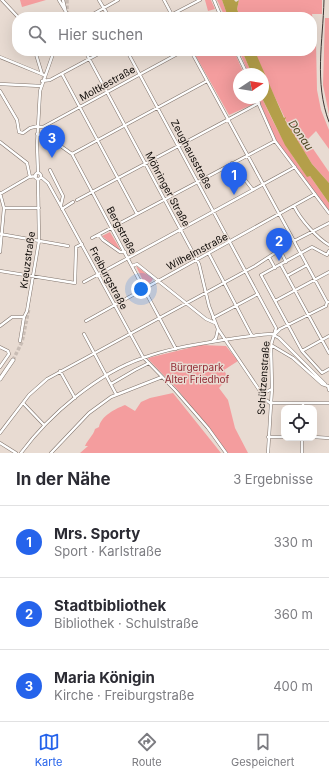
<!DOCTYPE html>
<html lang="de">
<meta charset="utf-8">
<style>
body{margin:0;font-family:Inter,sans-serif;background:#f7f7f7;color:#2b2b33}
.controls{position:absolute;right:12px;bottom:12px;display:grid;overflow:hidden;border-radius:8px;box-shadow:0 4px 16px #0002}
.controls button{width:36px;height:36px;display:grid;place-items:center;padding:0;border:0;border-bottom:1px solid #e1e1e2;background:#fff;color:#2b2b33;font:20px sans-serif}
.compass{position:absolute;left:233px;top:68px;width:36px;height:36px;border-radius:50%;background:#fff;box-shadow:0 4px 16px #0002;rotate:78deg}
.you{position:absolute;left:141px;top:289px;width:14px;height:14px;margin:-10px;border:3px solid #fff;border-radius:50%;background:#1a73e8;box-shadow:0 0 0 6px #1a73e833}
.badge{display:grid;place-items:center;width:26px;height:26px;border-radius:50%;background:#2563eb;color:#fff;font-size:13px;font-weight:700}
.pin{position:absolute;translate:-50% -33px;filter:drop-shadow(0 1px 2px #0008)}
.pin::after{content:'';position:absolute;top:21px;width:14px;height:12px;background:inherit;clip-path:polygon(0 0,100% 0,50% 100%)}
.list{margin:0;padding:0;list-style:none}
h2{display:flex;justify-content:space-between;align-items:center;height:52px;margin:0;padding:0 16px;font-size:17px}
h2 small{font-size:13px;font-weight:400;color:#7c7c81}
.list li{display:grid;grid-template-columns:26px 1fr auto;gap:12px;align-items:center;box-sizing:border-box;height:72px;padding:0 16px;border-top:1px solid #e1e1e2}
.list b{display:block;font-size:15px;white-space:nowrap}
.list p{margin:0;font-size:13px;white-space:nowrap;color:#7c7c81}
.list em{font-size:13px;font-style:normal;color:#7c7c81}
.icon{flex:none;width:22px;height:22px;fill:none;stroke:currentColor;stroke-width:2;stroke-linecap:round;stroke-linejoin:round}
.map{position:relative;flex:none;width:329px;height:453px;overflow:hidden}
.search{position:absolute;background:#fff;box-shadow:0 4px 16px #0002;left:12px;right:12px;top:12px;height:44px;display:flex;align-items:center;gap:10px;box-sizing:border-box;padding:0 14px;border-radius:16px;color:#7c7c81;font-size:15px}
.sheet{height:268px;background:#fff}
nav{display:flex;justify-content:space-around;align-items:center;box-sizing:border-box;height:56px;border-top:1px solid #e1e1e2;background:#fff;font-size:11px;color:#7c7c81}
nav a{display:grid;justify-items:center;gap:2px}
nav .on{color:#2563eb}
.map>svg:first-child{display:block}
.green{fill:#f49d9e}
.water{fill:#b49f4a}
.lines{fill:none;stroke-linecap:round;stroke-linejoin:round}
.major-tunnel{stroke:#c8bcb4;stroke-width:3.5;stroke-dasharray:3.5 2;stroke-linecap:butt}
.minor-casing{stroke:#80746c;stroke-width:3.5}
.major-casing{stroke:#80746c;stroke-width:4.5}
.minor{stroke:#fff;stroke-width:2.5}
.major{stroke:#fff;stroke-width:3.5}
.rail{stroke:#3e3834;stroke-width:1}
.labels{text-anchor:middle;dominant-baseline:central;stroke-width:3;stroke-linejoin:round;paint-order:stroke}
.street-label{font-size:10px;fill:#100c09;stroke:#e8dbd2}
.park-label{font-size:10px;fill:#922b35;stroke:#e8dbd2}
.water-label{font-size:11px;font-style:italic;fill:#4e4521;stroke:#e8dbd2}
</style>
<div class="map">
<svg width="329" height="453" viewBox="0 0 329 453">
<rect width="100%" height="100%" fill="#e8dbd2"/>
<path class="green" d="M20,0H46L22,7Z
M205,0H211L215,9L208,11Z
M217,0H222L228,17H225Z
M239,0H322V14H312L316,43L317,90L321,110L329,130V149L316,131L307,140L329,172V183L312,164L290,129L253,51H312V17H240L237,9Z
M325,18H329V114L323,85Z
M193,51H234L244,74H239V98H254L256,103L229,115Z
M239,51H242L252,74H249Z
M258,98H262C275,126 288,152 307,176H310L329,203V210L276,140Z
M110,232L120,249L119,250L102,236Z
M136,266L153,279L151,282L145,285Z
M201,345L226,346L238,361L224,370L228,378L219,388L228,400L235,428L248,453H228L177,389L149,360L148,358Z
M173,393L221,453H80L88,446H85C88,439 93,436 95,429L99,427C101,416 115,409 125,405L135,411L141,402L150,398Z"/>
<path class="water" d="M222,0H234L236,2L239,0L237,9L240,17H228Z
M242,51H253L257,56L284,118L286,117L285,120L312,164L329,183V203L310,176L307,177L285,145L262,98L263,74H252Z"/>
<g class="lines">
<path class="major-tunnel" d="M67,0V16
M40,89L45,72
M13,360L22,342L29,308"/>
<defs>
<path id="minor" d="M2,0L18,17
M59,0L69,17
M63,0L67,17
M99,0L109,17
M164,0L173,17
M214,0L221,17
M88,17L118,0
M167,17L200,0
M35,51L42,74
M85,51L199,264L209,306L218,329L266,400L270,403H329
M127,51L276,328L271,345L272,388L268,453
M191,51L327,302
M236,51L247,74
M0,57L44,75
M62,74L137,214
M42,81L50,80L104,51
M0,84L41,86
M0,91L17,120L19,132L23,133L30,128L38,126
M256,98L275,141L329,213
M38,127H43L183,51
M37,134L48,137L72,154L176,349
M0,142L27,163L30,177
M72,154L207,81
M232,163L253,190
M50,170L63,196L61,205
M38,173L37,145L40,91L54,51
M35 176a3 3 0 1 1 6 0a3 3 0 1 1-6 0Z
M41,177L48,183L58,201L143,357L175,390L208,428L226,453
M0,193L4,208L0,252
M0,194L29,177L36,176
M77,200L259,103
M294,206C300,219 317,238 329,245
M4,208H39
M62,209L73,202
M0,234L68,246
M99,235L103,240L120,252H125
M92,238L275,141
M294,241L329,223
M280,250L286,262
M209,254L252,336
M327,255L312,247L261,275L302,351L322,373L329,369
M327,255L329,251
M269,257L275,268
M281,265L329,353
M132,266L137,264L206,319L215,323
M0,271L75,283L76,247L82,244
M287,276L307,265
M84,282L295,167
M275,301L329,272
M213,318L258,294
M86,321L315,194
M0,326L12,317H24
M84,334L116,394
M275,334L280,329L326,306L327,302H329
M20,341L24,317L27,311L39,241L38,179
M212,342L216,338L218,329
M271,345L293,358L322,384L328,386L329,390
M0,347L8,351L9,354L0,367
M302,351L329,336
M60,371L75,398
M111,384L135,370L149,363
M260,391L266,392L272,389
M23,403L44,425
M303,408V403
M0,433L29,395L47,379L255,266L284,247
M268,437H284
M314,437L329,438
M0,443L16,453
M21,453C49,415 98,373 143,358C167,349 192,345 217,341C235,338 254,335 272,334L279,338L325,384
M51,453L89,413L111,397L162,377
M302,453V438"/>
<path id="major" d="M0,379L13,360"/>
</defs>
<use href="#minor" class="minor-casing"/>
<use href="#major" class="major-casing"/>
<use href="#minor" class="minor"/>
<use href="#major" class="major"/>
<path class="rail" d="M324,0C323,42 314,82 329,122"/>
</g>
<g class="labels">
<g class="street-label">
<text transform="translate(107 83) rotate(-29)">Moltkestraße</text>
<text transform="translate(192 154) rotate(62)">Zeughausstraße</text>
<text transform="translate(168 189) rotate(62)">Möhringer Straße</text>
<text transform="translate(122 230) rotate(62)">Bergstraße</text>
<text transform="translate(197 251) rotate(-28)">Wilhelmstraße</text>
<text transform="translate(27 260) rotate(-82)">Kreuzstraße</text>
<text transform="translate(109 278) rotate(62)">Freiburgstraße</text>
<text transform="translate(263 378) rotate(-86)">Schützenstraße</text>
</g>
<g class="park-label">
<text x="197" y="367">Bürgerpark<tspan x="197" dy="12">Alter Friedhof</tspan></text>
</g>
<g class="water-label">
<text transform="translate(301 135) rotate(55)">Donau</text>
</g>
</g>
</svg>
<div class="controls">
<button><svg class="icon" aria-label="locate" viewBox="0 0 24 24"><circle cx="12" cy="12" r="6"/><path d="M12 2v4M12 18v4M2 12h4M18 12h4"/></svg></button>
</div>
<svg class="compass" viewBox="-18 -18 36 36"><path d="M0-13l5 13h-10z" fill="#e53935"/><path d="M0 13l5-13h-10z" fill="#7c7c81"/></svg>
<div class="you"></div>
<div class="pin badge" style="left:234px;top:195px">1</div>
<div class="pin badge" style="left:279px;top:261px">2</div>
<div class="pin badge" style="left:52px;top:158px">3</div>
<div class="search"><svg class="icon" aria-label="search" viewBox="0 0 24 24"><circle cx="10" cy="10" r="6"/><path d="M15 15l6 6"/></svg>Hier suchen</div>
</div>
<section class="sheet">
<h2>In der Nähe<small>3 Ergebnisse</small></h2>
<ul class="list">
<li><span class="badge">1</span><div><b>Mrs. Sporty</b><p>Sport · Karlstraße</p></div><em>330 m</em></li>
<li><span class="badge">2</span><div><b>Stadtbibliothek</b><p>Bibliothek · Schulstraße</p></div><em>360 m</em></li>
<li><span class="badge">3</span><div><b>Maria Königin</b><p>Kirche · Freiburgstraße</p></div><em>400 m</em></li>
</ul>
</section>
<nav>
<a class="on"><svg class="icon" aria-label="map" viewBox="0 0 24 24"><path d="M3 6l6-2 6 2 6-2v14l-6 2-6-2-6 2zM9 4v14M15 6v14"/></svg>Karte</a>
<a><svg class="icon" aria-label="directions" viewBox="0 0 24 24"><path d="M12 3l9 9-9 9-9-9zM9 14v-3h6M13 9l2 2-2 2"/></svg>Route</a>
<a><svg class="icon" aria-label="saved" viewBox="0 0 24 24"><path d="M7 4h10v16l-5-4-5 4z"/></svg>Gespeichert</a>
</nav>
